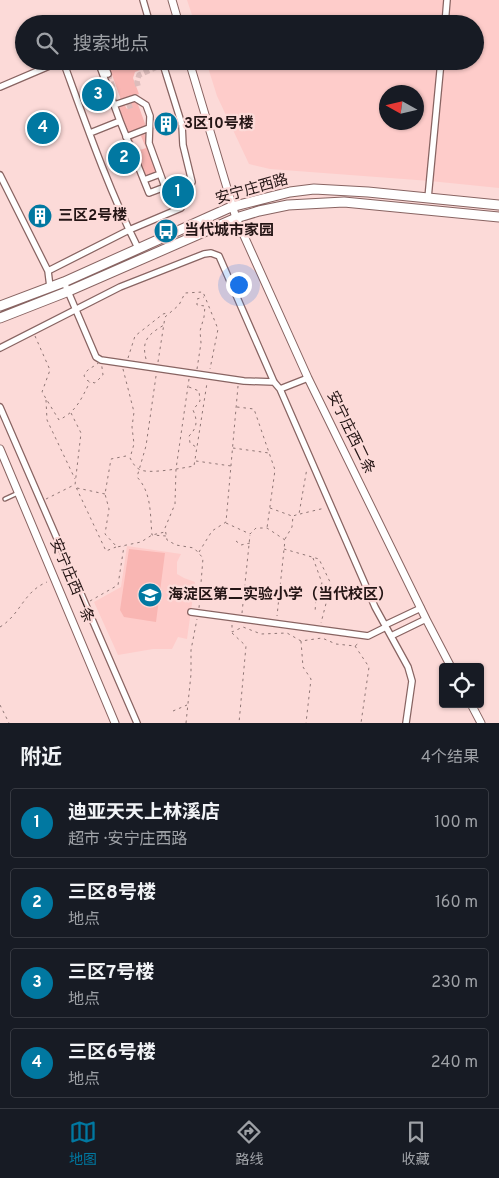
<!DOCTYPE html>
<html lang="zh">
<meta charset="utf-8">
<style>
body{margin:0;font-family:Overpass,"Noto Sans SC",sans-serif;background:#20242c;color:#f1f3f6}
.controls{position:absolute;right:15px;bottom:15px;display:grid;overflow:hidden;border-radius:5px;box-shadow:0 1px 4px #0004}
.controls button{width:45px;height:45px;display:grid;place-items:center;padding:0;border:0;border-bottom:1px solid #363941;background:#171b24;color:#f1f3f6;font:25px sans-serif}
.compass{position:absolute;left:379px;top:85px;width:45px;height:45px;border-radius:50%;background:#171b24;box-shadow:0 1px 4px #0004;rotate:278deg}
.you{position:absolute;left:238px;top:284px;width:18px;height:18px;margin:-12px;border:4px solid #fff;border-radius:50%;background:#1a73e8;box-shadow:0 0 0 8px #1a73e833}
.badge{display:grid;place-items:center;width:32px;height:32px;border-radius:50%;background:#0178a1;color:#fff;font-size:16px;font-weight:700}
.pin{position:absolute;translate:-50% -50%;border:2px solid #fff;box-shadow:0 1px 5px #0006}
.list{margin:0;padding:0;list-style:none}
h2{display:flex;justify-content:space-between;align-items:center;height:65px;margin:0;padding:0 20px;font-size:21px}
h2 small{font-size:16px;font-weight:400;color:#9ea1a6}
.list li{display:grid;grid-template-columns:32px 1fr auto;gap:15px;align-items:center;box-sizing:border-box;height:70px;margin:0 10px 10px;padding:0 10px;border:1px solid #363941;border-radius:5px}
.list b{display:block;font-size:19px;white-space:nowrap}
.list p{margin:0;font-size:16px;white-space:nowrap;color:#9ea1a6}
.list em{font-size:16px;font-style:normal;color:#9ea1a6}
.icon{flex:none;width:28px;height:28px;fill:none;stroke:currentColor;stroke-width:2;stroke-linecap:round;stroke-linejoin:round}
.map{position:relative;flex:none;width:499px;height:723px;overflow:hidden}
.search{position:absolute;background:#171b24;box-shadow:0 1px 4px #0004;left:15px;right:15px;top:15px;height:55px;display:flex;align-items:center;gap:12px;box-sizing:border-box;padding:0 18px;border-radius:28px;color:#9ea1a6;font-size:19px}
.sheet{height:385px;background:#171b24}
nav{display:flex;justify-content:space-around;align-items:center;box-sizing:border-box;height:70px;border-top:1px solid #363941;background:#171b24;font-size:14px;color:#9ea1a6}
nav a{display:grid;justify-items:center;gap:2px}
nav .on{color:#0178a1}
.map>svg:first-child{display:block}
.built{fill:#feccca;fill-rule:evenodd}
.green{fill:#f9b6b3}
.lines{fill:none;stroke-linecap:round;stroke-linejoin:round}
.minor-tunnel{stroke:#dcbcbb;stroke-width:5.5;stroke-dasharray:5.5 3;stroke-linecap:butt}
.service-casing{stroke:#886462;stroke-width:5.5}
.minor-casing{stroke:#886462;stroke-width:8}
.tertiary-casing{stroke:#886462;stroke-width:9}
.secondary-casing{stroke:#886462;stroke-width:11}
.path{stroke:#8f7675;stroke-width:1;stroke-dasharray:2.5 4;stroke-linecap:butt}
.service{stroke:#fff;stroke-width:3}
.minor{stroke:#fff;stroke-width:5.5}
.tertiary{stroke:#fff;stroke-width:7}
.secondary{stroke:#fff;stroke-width:9}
.labels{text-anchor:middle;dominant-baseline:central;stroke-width:4.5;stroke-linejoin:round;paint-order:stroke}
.poi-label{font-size:15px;font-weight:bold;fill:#241515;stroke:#fcdad8;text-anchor:start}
.street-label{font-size:15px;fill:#241515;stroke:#fcdad8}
</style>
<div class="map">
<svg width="499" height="723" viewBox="0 0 499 723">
<rect width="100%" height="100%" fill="#fcdad8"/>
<path class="built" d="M187,0H499V188L430,181L270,169L249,164L217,96L206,61H475V24H195ZM386,92H416V122H386Z
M127,546L181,554L177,562V574L184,578L195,582L187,639L178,637L172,649H153L118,655L94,602L121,587Z"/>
<path class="green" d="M107,61H159L157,65L155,64L135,72L133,78L139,94L121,100Z
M136,99L147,129L128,135L118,111L121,105L124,104L127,109L128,108L127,103Z
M144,132L159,174L145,178L130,139L132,138L137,151L146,148L141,136Z
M129,549L165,553L156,622L124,617L120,610Z"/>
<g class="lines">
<path class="minor-tunnel" d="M108,74L114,90
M138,86L137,82L139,75L157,67
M127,107L132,105"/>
<defs>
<path id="service" d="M5,499L18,493"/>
<path id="minor" d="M143,0L150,24
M445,24L447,0
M63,61C86,124 108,188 138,248
M69,61H82
M98,61L120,121
M103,61L108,74
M0,87L61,61
M90,133L120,121L149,193L165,187L149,143L150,116L146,105L135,98L114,105
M126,137L149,128
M0,175L48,271L50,287
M144,180L160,174
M428,198L441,61
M48,271L129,230L181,208L192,182L183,145L182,125L162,61
M64,282L96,357L101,360L244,381L274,382
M0,348L120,287L204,254L211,253L219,256L274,382L280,389L375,607L408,667L412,681L406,723
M280,389L308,378
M0,407L137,723
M191,612L368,636L386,627
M385,625L421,608
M391,636L426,619"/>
<path id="tertiary" d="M172,0L179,24
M189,61L236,218L308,378L426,619L451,667
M0,449L115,723
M471,704L481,723"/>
<path id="secondary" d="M0,306L64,282L231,207L290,192L314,189L368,192L499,205
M0,318L69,291L236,218L259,211L288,205L344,202L499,217"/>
</defs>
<use href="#service" class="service-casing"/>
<use href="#minor" class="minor-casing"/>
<use href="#tertiary" class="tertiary-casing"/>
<use href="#secondary" class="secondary-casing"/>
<path class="path" d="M35,336L50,370L42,392L59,420C77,411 81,399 90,382
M128,358L135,336L163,314L167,313
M146,359C141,340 149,334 164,325
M101,360L103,375L95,383L88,381L84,376C87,367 95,368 101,360Z
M158,362L165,317L179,305L185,293L203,292L218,329L210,369
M123,369L134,412L132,427L134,444L130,458C133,463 135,468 141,470C150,474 183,468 194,466L207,383
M197,369L201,343L200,331L204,317L205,306L197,305V299L204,297
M156,376L146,446L137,477C152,493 150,515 152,535L166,536
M189,379L176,469L175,504L165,528L167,540L176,545L194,548L203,558L199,608
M189,387L199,391L200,401L193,410C198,421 197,428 189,436L190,443L196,447
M46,400L47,420L75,479
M237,407L254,409L275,470L267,528
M71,413L81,433L75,485L106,551L116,547
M233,448L269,453
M126,456L111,459L105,494L109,509L105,534L117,547L141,542L152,535L165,532
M196,461L231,466
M77,488L105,494
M46,499L74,485
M270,508L292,516
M300,514L325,508
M226,523L250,534L256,528H267L285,540L277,616
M285,539L292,527L293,516L299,514L307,468
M236,541L241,545L250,543
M284,549L319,559L331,584L321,623
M199,552L212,531L226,522L238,386
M313,558L322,583L316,596L315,613
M90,601L118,585L124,546
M242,613L250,535
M232,625V632L243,627L261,634L287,633L301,641L322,638L336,644L355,646L360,642
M0,627C21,614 23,592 47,582
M232,633L246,646L239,723
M301,641L303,667L311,679L306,723
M355,646L369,667L361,723
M0,705L9,723
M173,711L187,705
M186,723L191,674V650L197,619"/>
<use href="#service" class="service"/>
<use href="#minor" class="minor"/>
<use href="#tertiary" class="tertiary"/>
<use href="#secondary" class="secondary"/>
</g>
<defs>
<symbol id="building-disc" viewBox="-11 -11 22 22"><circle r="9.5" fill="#0178a1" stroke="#fcdad8"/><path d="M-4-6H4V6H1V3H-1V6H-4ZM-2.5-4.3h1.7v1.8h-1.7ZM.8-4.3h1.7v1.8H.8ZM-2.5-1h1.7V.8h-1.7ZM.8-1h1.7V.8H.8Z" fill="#fff"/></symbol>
<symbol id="bus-disc" viewBox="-11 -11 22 22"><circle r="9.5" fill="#0178a1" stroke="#fcdad8"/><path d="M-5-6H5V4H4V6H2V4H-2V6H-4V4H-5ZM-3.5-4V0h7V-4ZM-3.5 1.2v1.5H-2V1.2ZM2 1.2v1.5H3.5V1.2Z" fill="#fff"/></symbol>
<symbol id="school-disc" viewBox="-11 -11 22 22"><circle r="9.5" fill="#0178a1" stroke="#fcdad8"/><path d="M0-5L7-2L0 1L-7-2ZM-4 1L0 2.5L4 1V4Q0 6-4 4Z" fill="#fff"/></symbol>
</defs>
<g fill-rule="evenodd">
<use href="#building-disc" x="152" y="110" width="28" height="28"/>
<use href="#building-disc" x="26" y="202" width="28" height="28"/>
<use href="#bus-disc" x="152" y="217" width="28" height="28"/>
<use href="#school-disc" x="136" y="581" width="28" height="28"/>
</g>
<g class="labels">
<g class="poi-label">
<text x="184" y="124">3区10号楼</text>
<text x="58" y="216">三区2号楼</text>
<text x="184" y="231">当代城市家园</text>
<text x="168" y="595">海淀区第二实验小学（当代校区）</text>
</g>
<g class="street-label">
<text transform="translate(252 190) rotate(-16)">安宁庄西路</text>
<text transform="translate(350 433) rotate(64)">安宁庄西二条</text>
<text transform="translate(71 581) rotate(67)">安宁庄西一条</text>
</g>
</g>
</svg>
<div class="controls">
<button><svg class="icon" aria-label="locate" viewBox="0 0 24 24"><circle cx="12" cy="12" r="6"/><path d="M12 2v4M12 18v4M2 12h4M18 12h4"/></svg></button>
</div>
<svg class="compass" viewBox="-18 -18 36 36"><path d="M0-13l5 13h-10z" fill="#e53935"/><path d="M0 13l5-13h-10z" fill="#9ea1a6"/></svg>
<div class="you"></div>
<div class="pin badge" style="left:178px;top:192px">1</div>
<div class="pin badge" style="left:124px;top:158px">2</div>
<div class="pin badge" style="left:98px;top:95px">3</div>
<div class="pin badge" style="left:43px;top:128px">4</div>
<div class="search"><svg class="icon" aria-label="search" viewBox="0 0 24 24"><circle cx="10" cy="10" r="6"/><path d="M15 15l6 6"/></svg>搜索地点</div>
</div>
<section class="sheet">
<h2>附近<small>4个结果</small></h2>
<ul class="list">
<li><span class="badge">1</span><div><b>迪亚天天上林溪店</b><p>超市 · 安宁庄西路</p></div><em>100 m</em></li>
<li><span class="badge">2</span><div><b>三区8号楼</b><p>地点</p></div><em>160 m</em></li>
<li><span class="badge">3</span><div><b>三区7号楼</b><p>地点</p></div><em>230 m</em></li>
<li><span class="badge">4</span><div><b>三区6号楼</b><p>地点</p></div><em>240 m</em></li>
</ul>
</section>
<nav>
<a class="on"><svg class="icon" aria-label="map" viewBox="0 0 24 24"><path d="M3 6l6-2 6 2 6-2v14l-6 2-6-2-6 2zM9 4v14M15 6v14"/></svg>地图</a>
<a><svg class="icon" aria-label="directions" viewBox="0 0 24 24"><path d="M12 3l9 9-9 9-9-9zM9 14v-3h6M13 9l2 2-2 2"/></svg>路线</a>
<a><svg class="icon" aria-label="saved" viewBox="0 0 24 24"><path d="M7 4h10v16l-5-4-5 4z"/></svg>收藏</a>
</nav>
